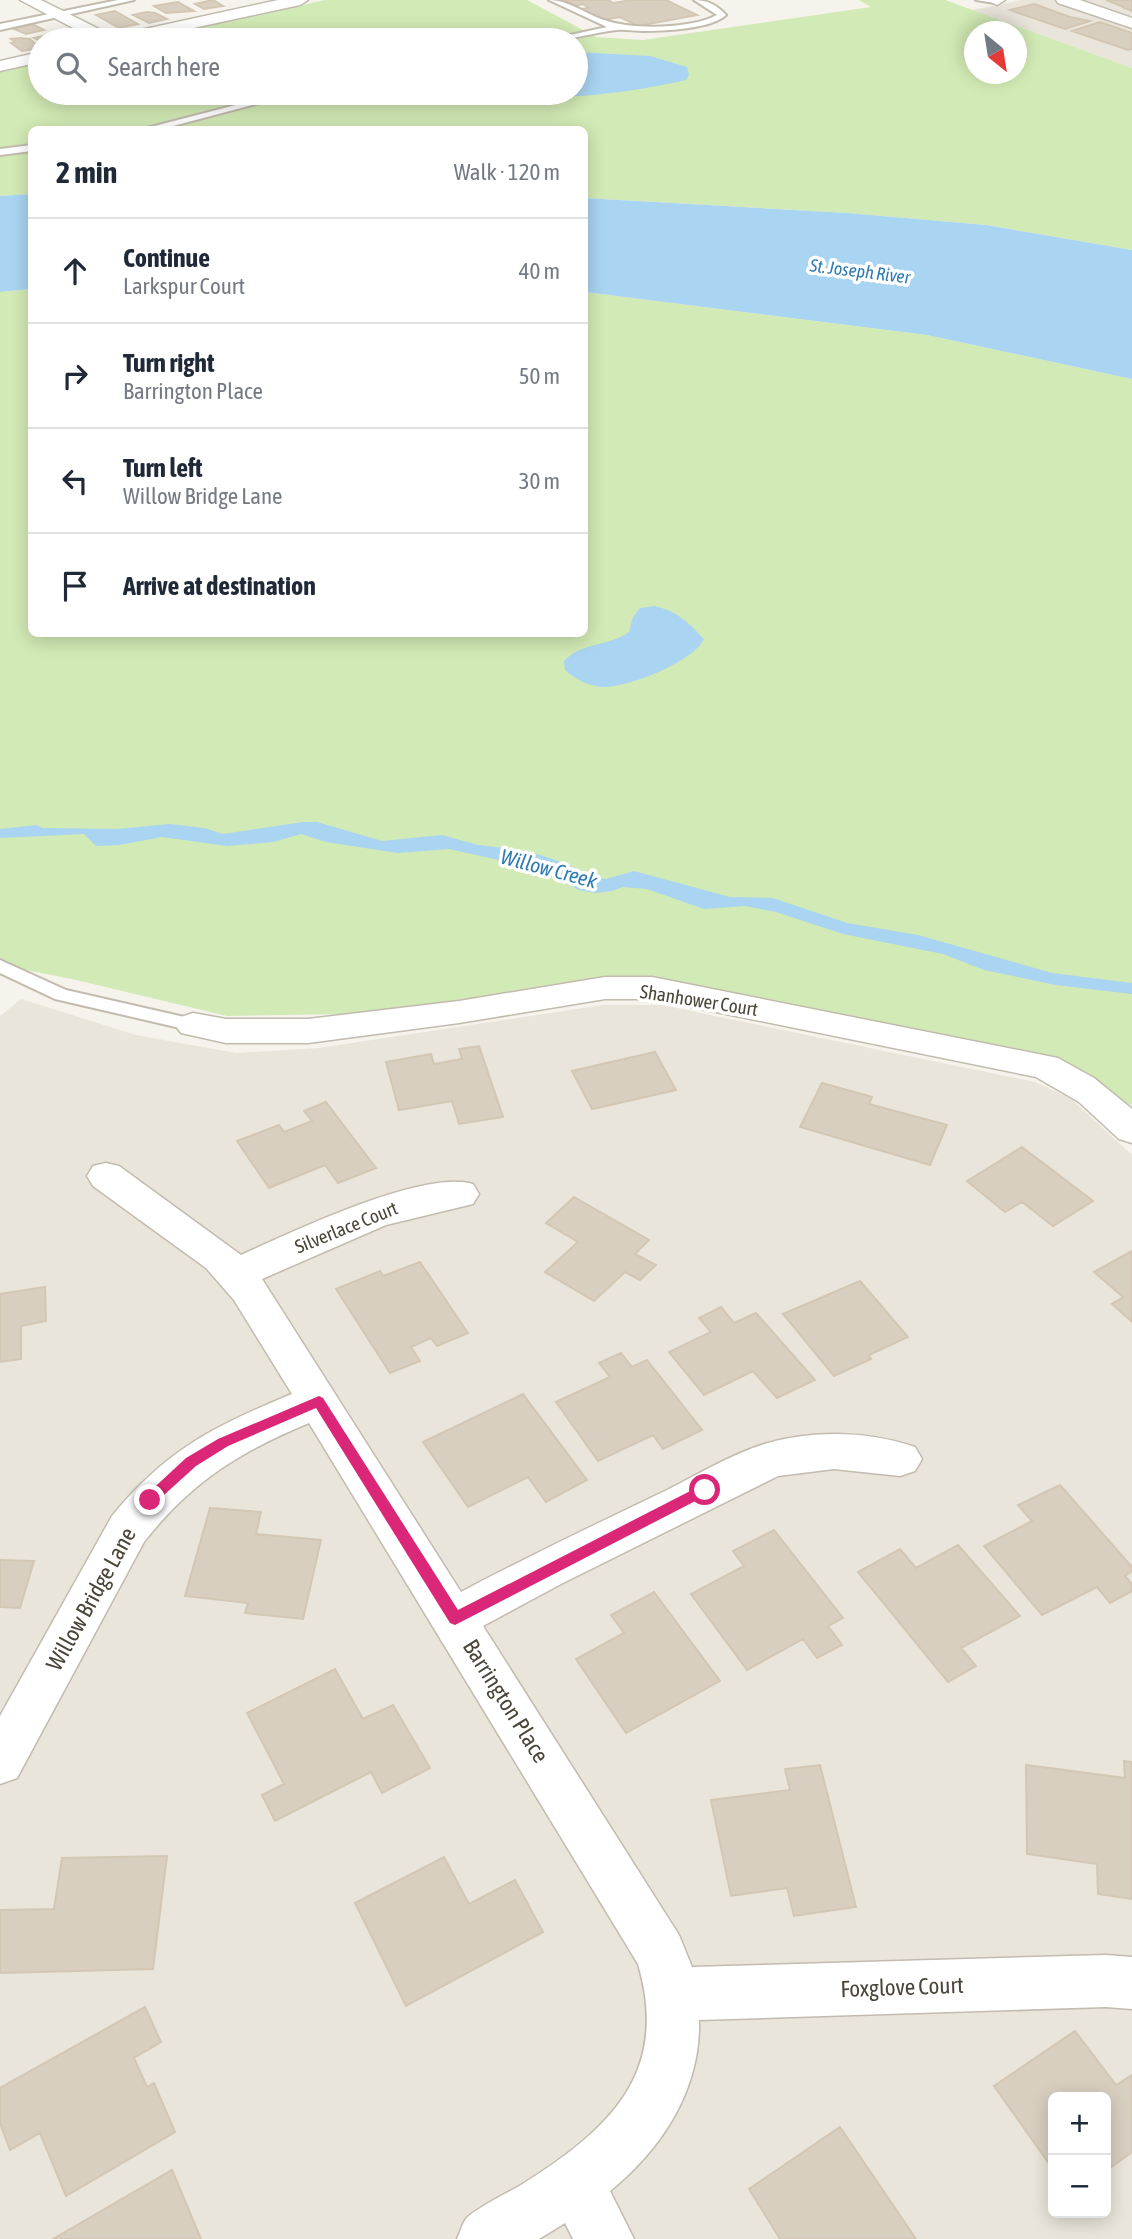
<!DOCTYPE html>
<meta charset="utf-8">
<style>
body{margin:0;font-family:"Asap Condensed",sans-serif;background:#f6f6f7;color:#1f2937}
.controls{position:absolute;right:21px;bottom:21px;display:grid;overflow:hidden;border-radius:10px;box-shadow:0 4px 18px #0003}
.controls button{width:63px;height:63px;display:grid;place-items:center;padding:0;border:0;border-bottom:2px solid #e0e1e3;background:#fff;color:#1f2937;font:35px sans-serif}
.compass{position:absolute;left:964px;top:21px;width:63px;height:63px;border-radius:50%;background:#fff;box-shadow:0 4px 18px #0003;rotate:150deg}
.stop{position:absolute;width:21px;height:21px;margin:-16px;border:5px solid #db2777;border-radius:50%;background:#fff}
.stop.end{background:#db2777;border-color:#fff;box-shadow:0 2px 7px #0008}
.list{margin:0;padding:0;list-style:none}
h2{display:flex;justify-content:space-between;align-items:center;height:91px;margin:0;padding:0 28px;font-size:30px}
h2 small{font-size:23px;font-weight:400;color:#747a83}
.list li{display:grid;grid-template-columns:46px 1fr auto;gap:21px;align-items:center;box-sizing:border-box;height:105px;padding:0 28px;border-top:2px solid #e0e1e3}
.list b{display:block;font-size:26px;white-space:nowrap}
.list p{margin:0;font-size:23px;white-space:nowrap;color:#747a83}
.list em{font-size:23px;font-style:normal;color:#747a83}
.icon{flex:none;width:38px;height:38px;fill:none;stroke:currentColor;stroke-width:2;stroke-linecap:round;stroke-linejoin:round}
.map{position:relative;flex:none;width:1132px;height:2239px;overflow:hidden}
.search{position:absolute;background:#fff;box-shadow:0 4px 18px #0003;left:28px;top:28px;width:560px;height:77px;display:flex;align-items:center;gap:18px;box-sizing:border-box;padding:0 24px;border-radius:38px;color:#747a83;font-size:26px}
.panel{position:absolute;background:#fff;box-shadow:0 4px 18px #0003;left:28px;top:126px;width:560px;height:511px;border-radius:10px}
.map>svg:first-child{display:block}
.residential{fill:#eae5da;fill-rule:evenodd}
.green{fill:#d2eab5;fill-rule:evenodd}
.water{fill:#a9d4f2}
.building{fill:#d8cfc1;stroke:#d3c7b4;stroke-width:2}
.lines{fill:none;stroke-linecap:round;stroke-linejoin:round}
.service-casing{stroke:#c2bbae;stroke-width:4}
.minor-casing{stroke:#c2bbae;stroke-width:3}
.service{fill:#fff;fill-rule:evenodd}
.minor{fill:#fff;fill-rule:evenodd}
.route{fill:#db2777}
.labels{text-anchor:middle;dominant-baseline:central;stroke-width:7;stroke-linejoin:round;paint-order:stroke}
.far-water-label{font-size:18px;font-style:italic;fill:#2e7ab2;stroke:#fff}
.street-label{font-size:19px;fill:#4b4439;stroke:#fff}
.water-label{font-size:21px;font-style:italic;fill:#2e7ab2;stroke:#fff}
.near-street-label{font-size:23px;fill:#4b4439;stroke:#fff}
</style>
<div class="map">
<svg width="1132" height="2239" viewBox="0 0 1132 2239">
<rect width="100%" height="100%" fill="#f6f3ec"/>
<path class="residential" d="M1022,0H1132V68L972,10Z
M21,999L136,1035L236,1053L319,1048L603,1005H662L1035,1082L1070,1098L1132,1155V2239H0V1016ZM1053,2097H1106V2213H1053Z"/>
<path class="green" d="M325,0H527L596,37L643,40L871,7L859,0H945L1132,68V250L986,225L847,213L585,198L584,130H32L31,194L0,196V72L40,63V93H576V40H142ZM974,32H1016V74H974Z
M31,289L32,634H584L585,292L927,335L1132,379V1105L1045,1067L676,991L459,1012L227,1016L72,979L0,965V292Z"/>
<path class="water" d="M576,52L650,56L687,67L689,75L686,80C633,92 557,103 504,93H576Z
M31,194V289L0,292V196Z
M584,198L847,213L986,225L1132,250V379L927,335L585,292Z
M655,606C678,612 688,622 704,639C693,662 629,687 604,687C590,687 575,679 565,670L564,661C583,641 609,647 629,632L633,617L640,608Z
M303,822H317L382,841L442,835L478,845L528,851L567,864L595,878L606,879L634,871L730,897L773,898L847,923L918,935L1052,973L1132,983V994L1056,985L984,970L943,954L843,934L776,912L745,906L704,909L647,889L623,887L612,891L595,893L579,890L539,869L449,849L398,853L326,842L301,834L273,842L227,846L162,837L119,845L96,846L84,834L0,838V829L37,825L42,828L117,829L170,824L204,828L223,834Z"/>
<path class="building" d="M213,0L223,6L204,9L195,4Z
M564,0H608L613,3L632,0H666L697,15L638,26L620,17L602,20L581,9L589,8L583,4L575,6Z
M1106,0H1132V11L1122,7H1124Z
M178,2L194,11L166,13L154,6Z
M1034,4L1070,17L1090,21L1065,29L1010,10Z
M115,11L138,24L119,28L96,15Z
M147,12L155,13L167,19L149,23L133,15Z
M1100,22L1132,33V49L1128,50L1072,31Z
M32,24L44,30L26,34L14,29Z
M53,34L69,37L40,41L34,38Z
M20,38L30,39L40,48L22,51L11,43L15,42L11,39Z
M479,1046L503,1117L459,1124L452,1101L399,1110L386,1062L431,1054L434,1064L462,1059L459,1049Z
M655,1052L676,1090L592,1109L572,1071Z
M822,1083L872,1097L869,1104L947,1125L930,1165L800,1127Z
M326,1102L376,1168L338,1183L325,1165L269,1188L237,1141L279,1125L284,1132L312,1121L304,1111Z
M1022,1147L1093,1201L1053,1226L1022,1202L1005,1212L967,1181Z
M574,1197L649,1240L635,1254L656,1265L640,1280L625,1272L594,1301L545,1272L578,1242L546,1223Z
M1132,1251V1322L1112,1304L1123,1297L1094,1272Z
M420,1262L468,1333L437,1346L431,1338L411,1347L420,1361L390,1373L336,1289L380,1271L383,1276Z
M860,1281L908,1337L869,1355L871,1359L834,1376L783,1314Z
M45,1287L46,1321L21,1326V1359L0,1362V1294Z
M721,1307L734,1323L756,1313L815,1380L777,1398L753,1371L704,1395L669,1352L711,1332L699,1318Z
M621,1353L632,1367L647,1360L702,1430L663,1449L653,1435L598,1461L556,1402L610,1377L599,1363Z
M523,1394L587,1480L546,1502L528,1477L468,1507L423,1442Z
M1060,1485L1132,1567V1571L1125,1576L1132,1584V1591L1110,1603L1097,1587L1042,1615L984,1546L1032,1521L1018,1505Z
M210,1508L261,1512L256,1534L321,1540L303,1619L245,1613L248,1603L185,1596Z
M774,1530L843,1618L828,1626L842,1645L817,1658L803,1639L747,1670L691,1594L744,1566L733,1551Z
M958,1545L1020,1616L961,1648L976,1666L948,1682L858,1572L900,1549L916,1568Z
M0,1560L34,1561L20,1608L0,1607Z
M654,1592L720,1681L626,1733L576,1659L624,1633L611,1615Z
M335,1669L363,1719L393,1705L430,1768L382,1793L371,1772L275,1821L262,1795L284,1784L247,1713Z
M1124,1761L1132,1762V1899L1098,1894L1097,1864L1027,1854L1026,1765L1125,1778Z
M820,1765L856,1907L794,1916L787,1888L731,1896L711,1800L790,1790L785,1769Z
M167,1856L153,1969L0,1973V1910L54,1909L62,1858Z
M444,1857L469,1904L515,1880L543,1932L406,2006L355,1903Z
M145,2007L161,2042L134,2058L147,2087L154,2083L175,2132L66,2196L40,2133L10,2150L0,2123V2088Z
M1075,2031L1116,2085L1132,2075V2152L1106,2171V2097H1053V2169L994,2086Z
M840,2127L916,2239H780L749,2189Z
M172,2170L201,2239H53Z"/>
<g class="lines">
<defs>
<path id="service" d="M118,0H134L0,30V24Z
M549,0C568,0 586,14 604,20C632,30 691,29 717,15L694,0C707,0 717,5 726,15C711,29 664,31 643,31C634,31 624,29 616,30C593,33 571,40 547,40L607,27Z
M976,0H999L995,3Z
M282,93H297L158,130H139Z
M32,145V151L0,155V149Z
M0,960L66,990L193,1019L202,1025L193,1031L55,999L0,973Z"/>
<path id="minor" d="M20,0H41L113,36L278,0H308L300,5L138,40H96Z
M987,0H1005L997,5Z
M1056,0H1080L1132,18V28L1058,3Z
M40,52V62L0,71V61Z
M605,977H652L1058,1058L1094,1078L1132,1109V1143L1119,1139L1079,1102L1036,1077L652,999H605L459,1023L308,1043H226L181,1033L175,1025L181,1017L193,1013L226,1019H308L459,1001Z
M106,1163L119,1166L241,1255C290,1233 423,1169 473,1184L479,1194L473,1204L386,1225L262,1279L461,1592C529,1556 598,1523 667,1490C699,1474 733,1453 768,1443C815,1430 869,1431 915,1447L922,1459L915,1471L900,1476L834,1469L778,1476L561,1584L483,1626L679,1935L692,1967L1106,1955L1132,1957V2009L1106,2007L699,2020C701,2089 662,2149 610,2191L634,2239H573L565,2223L539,2239H457C460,2233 462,2224 466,2219C473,2210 509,2192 521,2185C607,2131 671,2075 638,1964L309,1423C239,1452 191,1482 144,1542L17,1778L0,1784V1716L112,1516C166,1450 214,1426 292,1394L234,1300L206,1268L93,1186L87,1176L93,1166Z"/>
</defs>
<use href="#service" class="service-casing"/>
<use href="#minor" class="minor-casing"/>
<use href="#service" class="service"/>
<use href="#minor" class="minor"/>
</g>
<path class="route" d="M319,1396L323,1398L458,1610L700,1486L705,1485L711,1490L709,1494L455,1625L450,1623L316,1408L228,1446L196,1466L154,1504H145V1496L186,1458L218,1439Z"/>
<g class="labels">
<g class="far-water-label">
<text transform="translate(860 271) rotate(7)">St. Joseph River</text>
</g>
<g class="street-label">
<text transform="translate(699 1000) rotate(9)">Shanhower Court</text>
<text transform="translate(346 1227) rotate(-22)">Silverlace Court</text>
</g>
<g class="water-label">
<text transform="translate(549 868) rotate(15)">Willow Creek</text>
</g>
<g class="near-street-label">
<text transform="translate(91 1599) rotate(-61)">Willow Bridge Lane</text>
<text transform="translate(506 1701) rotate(58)">Barrington Place</text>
<text transform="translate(902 1987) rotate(-2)">Foxglove Court</text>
</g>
</g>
</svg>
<div class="controls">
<button>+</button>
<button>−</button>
</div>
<svg class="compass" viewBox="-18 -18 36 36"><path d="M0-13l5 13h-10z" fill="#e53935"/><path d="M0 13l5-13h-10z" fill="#747a83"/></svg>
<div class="stop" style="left:705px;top:1490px"></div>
<div class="stop end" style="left:150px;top:1500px"></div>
<div class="search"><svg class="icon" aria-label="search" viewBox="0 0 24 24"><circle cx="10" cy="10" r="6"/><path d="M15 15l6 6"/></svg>Search here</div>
<section class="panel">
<h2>2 min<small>Walk · 120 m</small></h2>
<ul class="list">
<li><svg class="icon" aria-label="ahead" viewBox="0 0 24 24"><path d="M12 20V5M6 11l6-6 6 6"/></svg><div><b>Continue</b><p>Larkspur Court</p></div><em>40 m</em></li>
<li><svg class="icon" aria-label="right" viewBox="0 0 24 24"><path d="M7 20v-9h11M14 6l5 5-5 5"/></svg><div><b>Turn right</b><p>Barrington Place</p></div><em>50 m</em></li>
<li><svg class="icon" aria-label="left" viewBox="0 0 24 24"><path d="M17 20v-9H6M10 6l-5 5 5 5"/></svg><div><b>Turn left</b><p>Willow Bridge Lane</p></div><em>30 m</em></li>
<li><svg class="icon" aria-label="arrive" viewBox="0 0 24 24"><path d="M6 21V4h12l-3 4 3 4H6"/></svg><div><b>Arrive at destination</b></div></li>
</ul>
</section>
</div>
